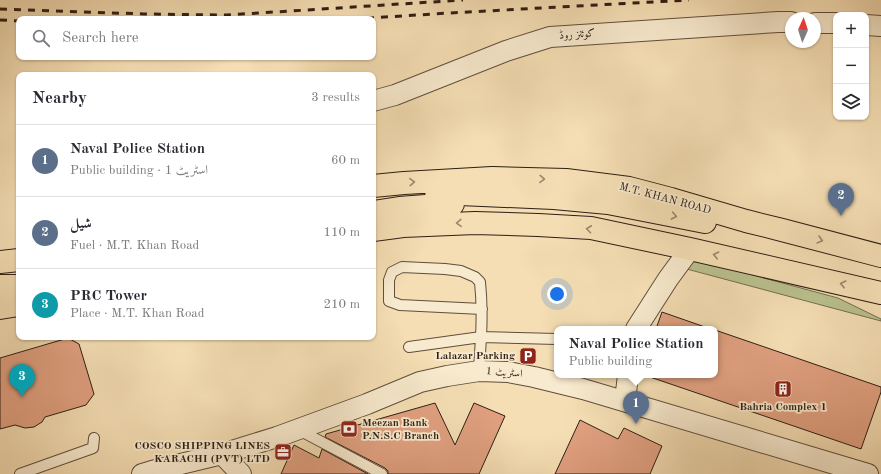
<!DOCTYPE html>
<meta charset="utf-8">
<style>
body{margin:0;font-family:"Old Standard TT",Amiri,serif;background:#f2f2f3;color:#2b2b33}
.controls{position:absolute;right:12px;top:12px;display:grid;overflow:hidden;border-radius:8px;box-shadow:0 1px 3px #0004}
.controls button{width:36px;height:36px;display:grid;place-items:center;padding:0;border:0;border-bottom:1px solid #e1e1e2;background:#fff;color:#2b2b33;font:20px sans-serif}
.compass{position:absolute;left:785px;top:12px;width:36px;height:36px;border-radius:50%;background:#fff;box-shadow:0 1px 3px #0004;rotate:3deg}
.you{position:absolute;left:557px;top:294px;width:14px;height:14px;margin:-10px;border:3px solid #fff;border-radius:50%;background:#1a73e8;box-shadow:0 0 0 6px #1a73e833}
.badge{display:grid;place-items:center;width:26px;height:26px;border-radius:50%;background:#ea580c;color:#fff;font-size:13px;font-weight:700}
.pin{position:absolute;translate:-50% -33px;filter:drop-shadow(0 1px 2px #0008)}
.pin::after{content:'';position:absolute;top:21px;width:14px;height:12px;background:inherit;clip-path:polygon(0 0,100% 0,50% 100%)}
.popup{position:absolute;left:554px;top:326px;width:164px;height:52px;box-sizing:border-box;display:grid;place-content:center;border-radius:8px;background:#fff;filter:drop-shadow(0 1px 3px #0005);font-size:13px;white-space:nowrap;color:#7c7c81}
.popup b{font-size:15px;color:#2b2b33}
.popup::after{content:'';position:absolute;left:50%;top:100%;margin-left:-8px;border:8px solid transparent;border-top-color:#fff}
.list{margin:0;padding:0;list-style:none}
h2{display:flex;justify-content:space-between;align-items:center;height:52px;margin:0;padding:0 16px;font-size:17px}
h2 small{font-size:13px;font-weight:400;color:#7c7c81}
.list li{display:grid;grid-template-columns:26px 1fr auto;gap:12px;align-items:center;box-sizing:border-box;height:72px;padding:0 16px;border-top:1px solid #e1e1e2}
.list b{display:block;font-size:15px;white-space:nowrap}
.list p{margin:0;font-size:13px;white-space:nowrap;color:#7c7c81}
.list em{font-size:13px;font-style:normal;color:#7c7c81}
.icon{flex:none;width:22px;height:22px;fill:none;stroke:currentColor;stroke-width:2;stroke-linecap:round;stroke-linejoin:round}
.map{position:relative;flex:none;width:881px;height:474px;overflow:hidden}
.search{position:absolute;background:#fff;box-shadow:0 1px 3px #0004;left:16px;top:16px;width:360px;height:44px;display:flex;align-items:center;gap:10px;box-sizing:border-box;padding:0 14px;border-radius:8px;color:#7c7c81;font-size:15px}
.panel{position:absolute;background:#fff;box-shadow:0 1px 3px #0004;left:16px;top:72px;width:360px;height:268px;border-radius:8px}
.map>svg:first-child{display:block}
.green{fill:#bac18e;stroke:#747051}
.building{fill:#e0a080;stroke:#2e1e14}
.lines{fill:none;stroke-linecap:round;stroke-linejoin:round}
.lane-casing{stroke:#604e3c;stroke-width:12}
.street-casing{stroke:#604e3c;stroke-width:22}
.highway-casing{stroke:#2e1e14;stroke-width:24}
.lane{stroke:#f8eace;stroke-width:10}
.street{stroke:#f8eace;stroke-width:20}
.highway{stroke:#f5deb4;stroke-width:22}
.rail{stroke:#2e1e14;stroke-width:3;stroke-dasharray:7 7;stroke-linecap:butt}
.oneway{stroke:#9b886c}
.labels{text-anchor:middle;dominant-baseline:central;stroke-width:3.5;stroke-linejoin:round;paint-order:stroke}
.street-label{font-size:11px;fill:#2e1e14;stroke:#f8eace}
.poi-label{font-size:11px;font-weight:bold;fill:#2e1e14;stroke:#f8eace;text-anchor:end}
</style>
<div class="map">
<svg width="881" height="474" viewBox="0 0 881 474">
<rect width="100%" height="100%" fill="#f5deb4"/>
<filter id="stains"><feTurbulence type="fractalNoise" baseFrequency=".005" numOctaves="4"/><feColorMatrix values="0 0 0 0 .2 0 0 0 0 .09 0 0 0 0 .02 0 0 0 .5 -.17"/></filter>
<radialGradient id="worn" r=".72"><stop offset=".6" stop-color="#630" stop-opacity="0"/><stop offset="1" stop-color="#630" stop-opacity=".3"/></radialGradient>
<path class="green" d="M697,260L838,298L881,319V321L683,268Z"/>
<path class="building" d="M662,312L705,327L704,329H656Z
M715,330L881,387V392L861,449L650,377V375H715Z
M68,338L79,344L94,394L86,405L45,417L42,422L34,427L25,428L15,425L0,429V358Z
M435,403L455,445L474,403L505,416L479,474H388V471L385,468L325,437L326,434Z
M580,420L618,439L624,428L662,446L650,474H555Z
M294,445L319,458L322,449L368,474H281Z"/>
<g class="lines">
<defs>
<path id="lane" d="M482,309L400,305L389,301V280L392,272L402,267L445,269L461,271L475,277L480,282C482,301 482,318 481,337L557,339
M409,347L481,337L479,371
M299,430L382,474
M20,474L93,448L94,438"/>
<path id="street" d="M815,23H836
M866,25L881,26
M373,101L395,95L506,51L550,37L778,22H791
M636,329L668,279L690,249
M625,401L628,375
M222,454L241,474
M142,474L152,471L222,454L277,437L367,404L420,382L447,376L479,371L508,372L534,377L583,389L868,474"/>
<path id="highway" d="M373,186L404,183L492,178L566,180L629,188L671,199L746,221L782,230L881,256
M436,196L460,194L554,198L608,203L705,222
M373,212L399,208L453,204
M373,230L403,226L475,223L538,225L591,228L690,249L881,293
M0,262L19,260
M0,286H19
M0,308L19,305"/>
</defs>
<use href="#lane" class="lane-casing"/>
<use href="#street" class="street-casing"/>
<use href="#highway" class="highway-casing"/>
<use href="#lane" class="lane"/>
<use href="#street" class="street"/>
<use href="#highway" class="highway"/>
<path class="rail" d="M0,9L144,14L226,15L291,11L463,0
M353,19L449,13L689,0
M0,20L19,21"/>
</g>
<defs><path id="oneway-chevron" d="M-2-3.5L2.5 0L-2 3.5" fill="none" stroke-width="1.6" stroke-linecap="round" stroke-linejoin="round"/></defs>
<g class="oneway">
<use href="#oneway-chevron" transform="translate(542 179) rotate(2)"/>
<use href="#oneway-chevron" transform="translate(412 182) rotate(-3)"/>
<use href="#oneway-chevron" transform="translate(674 216) rotate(11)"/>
<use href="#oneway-chevron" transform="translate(459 223) rotate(177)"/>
<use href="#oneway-chevron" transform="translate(589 229) rotate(-173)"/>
<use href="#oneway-chevron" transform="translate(820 240) rotate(15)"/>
<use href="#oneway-chevron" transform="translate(716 255) rotate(-167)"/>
<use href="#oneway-chevron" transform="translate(843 284) rotate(-167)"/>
</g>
<defs>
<symbol id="parking-square" viewBox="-11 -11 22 22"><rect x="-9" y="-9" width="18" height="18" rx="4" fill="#8f2418" stroke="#f8eace"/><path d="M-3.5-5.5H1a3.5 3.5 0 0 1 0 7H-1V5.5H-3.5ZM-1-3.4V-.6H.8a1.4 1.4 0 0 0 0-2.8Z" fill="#fff"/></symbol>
<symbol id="building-square" viewBox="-11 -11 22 22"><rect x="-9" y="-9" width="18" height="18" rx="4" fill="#8f2418" stroke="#f8eace"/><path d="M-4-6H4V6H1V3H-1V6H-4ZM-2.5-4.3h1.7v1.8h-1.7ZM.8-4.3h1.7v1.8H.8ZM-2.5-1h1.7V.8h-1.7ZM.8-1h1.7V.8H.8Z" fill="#fff"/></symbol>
<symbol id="bank-square" viewBox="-11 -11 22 22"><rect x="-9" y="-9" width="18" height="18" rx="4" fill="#8f2418" stroke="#f8eace"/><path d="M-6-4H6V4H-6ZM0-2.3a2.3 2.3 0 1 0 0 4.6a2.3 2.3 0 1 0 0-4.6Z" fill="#fff"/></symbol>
<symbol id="office-square" viewBox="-11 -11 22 22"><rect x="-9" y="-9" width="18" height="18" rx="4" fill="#8f2418" stroke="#f8eace"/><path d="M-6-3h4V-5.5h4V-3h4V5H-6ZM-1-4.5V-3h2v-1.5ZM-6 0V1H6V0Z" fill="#fff"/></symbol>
</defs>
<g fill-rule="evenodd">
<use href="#parking-square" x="518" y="346" width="20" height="20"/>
<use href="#building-square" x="773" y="379" width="20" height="20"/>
<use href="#bank-square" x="339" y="419" width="20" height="20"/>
<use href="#office-square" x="273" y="442" width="20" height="20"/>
</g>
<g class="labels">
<g class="street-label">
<text transform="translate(577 35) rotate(-4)">کوئنز روڈ</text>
<text transform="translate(665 199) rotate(15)">M.T. KHAN ROAD</text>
<text transform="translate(504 373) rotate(5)">اسٹریٹ 1</text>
</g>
<g class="poi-label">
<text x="515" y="356">Lalazar Parking</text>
<text x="783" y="407" text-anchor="middle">Bahria Complex 1</text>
<text x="362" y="423" text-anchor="start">Meezan Bank<tspan x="362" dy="13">P.N.S.C Branch</tspan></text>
<text x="270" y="446">COSCO SHIPPING LINES<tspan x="270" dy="13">KARACHI (PVT) LTD</tspan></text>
</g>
</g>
<rect width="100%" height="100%" filter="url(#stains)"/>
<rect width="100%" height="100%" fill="url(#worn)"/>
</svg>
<div class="controls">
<button>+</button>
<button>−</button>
<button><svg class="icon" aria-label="layers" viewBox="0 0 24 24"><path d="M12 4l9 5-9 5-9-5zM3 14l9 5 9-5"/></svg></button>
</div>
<svg class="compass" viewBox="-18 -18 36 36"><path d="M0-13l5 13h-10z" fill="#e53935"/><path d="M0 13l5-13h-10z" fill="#7c7c81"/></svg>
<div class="you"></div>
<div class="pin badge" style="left:636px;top:424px;background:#5c6f8a">1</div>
<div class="popup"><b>Naval Police Station</b>Public building</div>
<div class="pin badge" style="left:841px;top:216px;background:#5c6f8a">2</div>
<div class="pin badge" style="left:22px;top:397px;background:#0f9aa8">3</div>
<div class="search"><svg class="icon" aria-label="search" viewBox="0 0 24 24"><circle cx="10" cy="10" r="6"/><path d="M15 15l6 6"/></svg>Search here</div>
<section class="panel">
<h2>Nearby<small>3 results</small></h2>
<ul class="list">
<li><span class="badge" style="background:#5c6f8a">1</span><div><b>Naval Police Station</b><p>Public building · اسٹریٹ 1</p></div><em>60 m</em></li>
<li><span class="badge" style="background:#5c6f8a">2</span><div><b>شیل</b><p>Fuel · M.T. Khan Road</p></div><em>110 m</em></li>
<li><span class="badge" style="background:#0f9aa8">3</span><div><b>PRC Tower</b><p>Place · M.T. Khan Road</p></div><em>210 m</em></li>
</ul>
</section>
</div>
